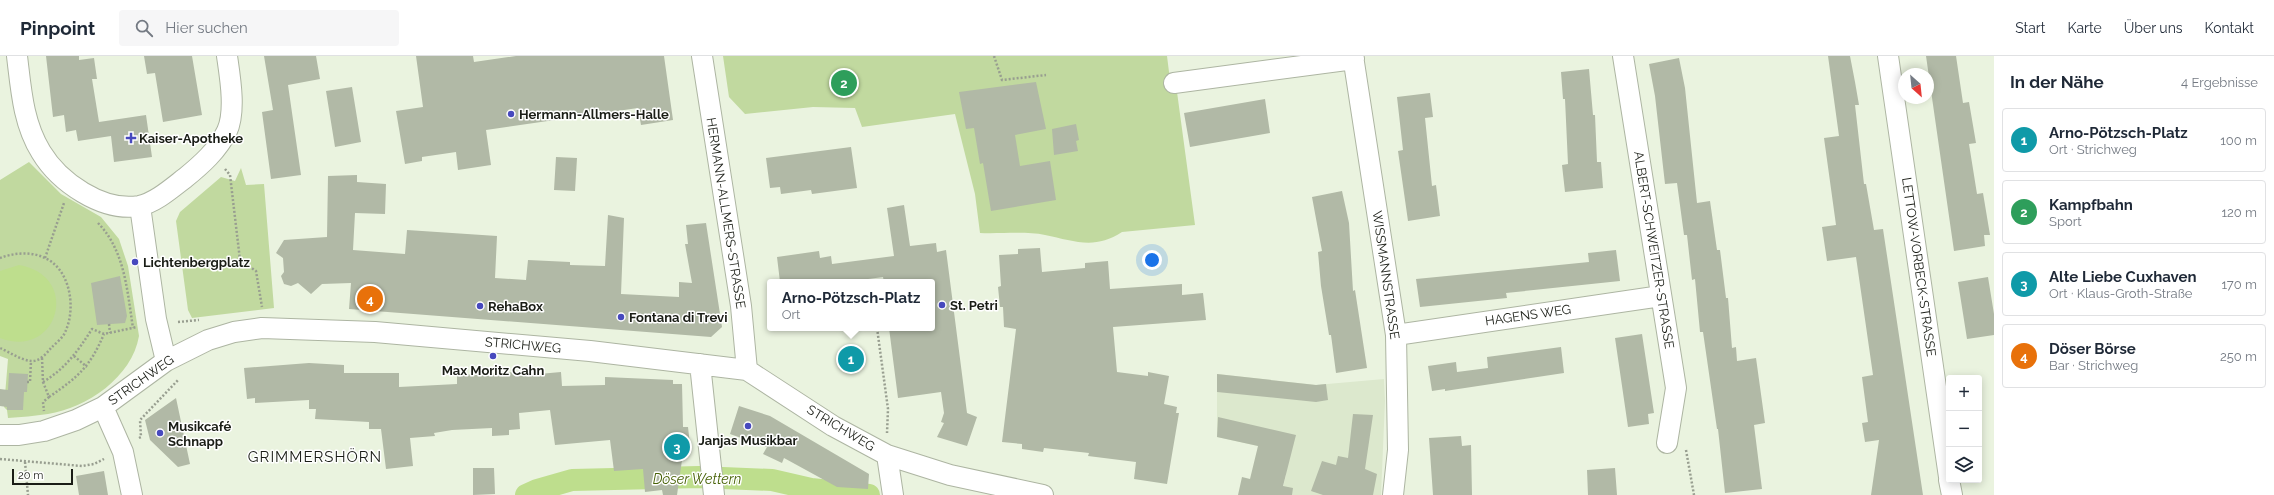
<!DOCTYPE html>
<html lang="de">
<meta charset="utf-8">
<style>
body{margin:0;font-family:Raleway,sans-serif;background:#f6f6f7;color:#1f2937}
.controls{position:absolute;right:12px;bottom:12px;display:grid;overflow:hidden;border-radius:4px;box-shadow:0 2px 10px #0003}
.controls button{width:36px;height:36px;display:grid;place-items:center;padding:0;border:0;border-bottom:1px solid #e0e1e3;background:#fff;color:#1f2937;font:20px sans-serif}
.compass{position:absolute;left:1898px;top:12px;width:36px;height:36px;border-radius:50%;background:#fff;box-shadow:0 2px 10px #0003;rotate:153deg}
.scale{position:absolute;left:12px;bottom:10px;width:61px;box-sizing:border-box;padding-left:4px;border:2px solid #1a1d16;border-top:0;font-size:11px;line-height:14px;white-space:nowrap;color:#1a1d16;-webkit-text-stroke:3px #fff;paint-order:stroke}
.you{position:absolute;left:1152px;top:204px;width:14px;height:14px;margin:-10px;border:3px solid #fff;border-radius:50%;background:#1a73e8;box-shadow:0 0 0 6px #1a73e833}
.badge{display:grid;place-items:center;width:26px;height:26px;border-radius:50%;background:#b45309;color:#fff;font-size:13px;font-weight:700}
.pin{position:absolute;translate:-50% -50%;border:2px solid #fff;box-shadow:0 1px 4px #0006}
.popup{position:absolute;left:767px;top:223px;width:168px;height:52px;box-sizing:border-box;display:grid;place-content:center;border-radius:4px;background:#fff;filter:drop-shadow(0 1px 3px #0005);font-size:13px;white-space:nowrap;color:#747a83}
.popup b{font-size:15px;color:#1f2937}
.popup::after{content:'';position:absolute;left:50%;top:100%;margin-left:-8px;border:8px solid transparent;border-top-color:#fff}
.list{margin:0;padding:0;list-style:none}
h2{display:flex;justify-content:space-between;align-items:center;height:52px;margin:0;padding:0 16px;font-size:17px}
h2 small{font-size:13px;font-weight:400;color:#747a83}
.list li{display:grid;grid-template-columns:26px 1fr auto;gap:12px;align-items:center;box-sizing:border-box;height:64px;margin:0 8px 8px;padding:0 8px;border:1px solid #e0e1e3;border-radius:4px}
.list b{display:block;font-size:15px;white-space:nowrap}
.list p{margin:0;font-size:13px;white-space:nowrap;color:#747a83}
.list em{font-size:13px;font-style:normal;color:#747a83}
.icon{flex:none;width:22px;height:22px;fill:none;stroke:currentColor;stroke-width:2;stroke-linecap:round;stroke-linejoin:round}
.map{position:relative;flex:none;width:1994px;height:439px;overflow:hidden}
header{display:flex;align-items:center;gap:24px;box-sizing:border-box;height:56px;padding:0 20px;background:#fff;border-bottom:1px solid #e0e1e3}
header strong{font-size:19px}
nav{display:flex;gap:22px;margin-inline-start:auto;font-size:14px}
.search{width:280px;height:36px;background:#f6f6f7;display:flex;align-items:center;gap:10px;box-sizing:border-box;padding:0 14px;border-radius:4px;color:#747a83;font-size:15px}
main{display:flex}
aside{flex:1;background:#fff}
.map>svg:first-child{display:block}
.built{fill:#dce8cd}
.green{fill:#c1d99f}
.water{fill:#bede8d}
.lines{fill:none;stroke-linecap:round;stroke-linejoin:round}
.canal{stroke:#bede8d;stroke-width:22}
.building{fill:#b1b9a6}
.minor-casing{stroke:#adb5a2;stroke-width:22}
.path{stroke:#989e90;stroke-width:2.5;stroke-dasharray:2 2;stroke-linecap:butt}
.minor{stroke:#fff;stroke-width:20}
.poi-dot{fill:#4749be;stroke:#fff;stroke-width:1.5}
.labels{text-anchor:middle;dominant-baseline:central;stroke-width:3;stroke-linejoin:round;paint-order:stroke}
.poi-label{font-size:13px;font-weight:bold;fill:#1a1d16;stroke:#fff;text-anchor:start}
.street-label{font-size:13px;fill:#1a1d16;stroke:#fff}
.water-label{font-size:14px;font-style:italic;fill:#466105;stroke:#fff}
.quarter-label{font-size:15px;letter-spacing:1px;fill:#1a1d16;stroke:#fff}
</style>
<header>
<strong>Pinpoint</strong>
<div class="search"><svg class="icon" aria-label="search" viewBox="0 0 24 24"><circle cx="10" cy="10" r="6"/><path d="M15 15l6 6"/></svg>Hier suchen</div>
<nav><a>Start</a><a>Karte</a><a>Über uns</a><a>Kontakt</a></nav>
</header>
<main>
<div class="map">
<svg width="1994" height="439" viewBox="0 0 1994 439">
<rect width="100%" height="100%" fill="#eaf3df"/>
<path class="built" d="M1217,318L1316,329L1384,323L1385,345L1381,439H1281L1286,419L1258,390L1217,381Z"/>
<path class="green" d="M723,0H1167L1169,16L1177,36L1195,169L1122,176C1095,194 1074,185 1045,179C1026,175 1000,178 980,177L975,138L955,58L862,71L855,52L813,51L745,58L729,41Z
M29,106L61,138L101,161L119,183L128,210L139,280C132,321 87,352 48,358C35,360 21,361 8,362L7,354L4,351L8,303L0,300V124Z
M241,112L246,129L264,128L274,252L192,262L188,254L176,165L180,156L221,121L235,125Z"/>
<path class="water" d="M19,209C82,220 58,304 0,282V215Z"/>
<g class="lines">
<path class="canal" d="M526,439L537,434L572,424L699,421L772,424L811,433L869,439"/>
</g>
<path class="building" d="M46,0H79V4L94,2L97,23H92L99,66L146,59L152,101L114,106L111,80L78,85L76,74L66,76L64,59L53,61Z
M144,0H192L202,59L163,66L155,17L147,18Z
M264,0H316L320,23L288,29L301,119L271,123L262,56L273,54Z
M416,0H473L474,6L516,0H664L673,64L641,69L638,52L486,74L491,109L458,114L456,96L422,101V105L405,108L396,55L423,51Z
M1828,0H1850L1855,26L1859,49H1855L1864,128H1866L1874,174L1883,173L1923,439H1871L1879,384L1865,386L1862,367L1868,366L1862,321L1873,319L1856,201L1827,205L1822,171L1836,169L1824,82L1839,80Z
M1926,0H1956L1963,47L1969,46L1976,87L1969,88L1977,138L1983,137L1990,179H1984L1985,190L1954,195Z
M1679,2L1685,32L1697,147L1710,145L1717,194H1720L1726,242H1728L1732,292L1736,291L1737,305L1756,302L1765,367L1754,369L1762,433L1725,437L1718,373H1717L1703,276H1700L1695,223L1692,224L1687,179H1684L1677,127L1665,128L1655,40L1649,8Z
M1589,13L1593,59H1595L1597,106H1601L1603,132L1565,136L1562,109L1568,108L1565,43H1563L1561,16Z
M1036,26L1046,73L1015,79L1020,110L1050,105L1056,144L991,155L983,107L980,108L974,72L966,73L959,36Z
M352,31L361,86L335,91L326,35Z
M1430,37L1433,61L1425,62L1432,130L1436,129L1440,160L1408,165L1398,95L1403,94L1397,41Z
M1265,43L1270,77L1190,91L1184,57Z
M1076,68L1079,84L1076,85L1078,95L1054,99L1052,73Z
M851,91L857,132L812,138L811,134L781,138L780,131L770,132L766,102Z
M556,101L577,102L575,135L554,134Z
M357,119V126L386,128L385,158L355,157L353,194L405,198L407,174L497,180L495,222L526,224L528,204L570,206V209L605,210L608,159L624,162L621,238L679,241V226L692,227L685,188H688L686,169L706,167L722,271L711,281L349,253L351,227L322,228L311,238L298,227L291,230L284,228L281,220L284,216L283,202L276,197L284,184L327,181L328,120Z
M1342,135L1349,167L1353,235L1355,234L1367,312L1336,317L1331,279H1329L1321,230L1318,196L1322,195L1312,141Z
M904,149L910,190L936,187L937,196L946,194L967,357L977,361L967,390L937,381L944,367L941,366L944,357L941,336L898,342L889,272H932V226H884L883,221L846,226H780L777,201L819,195L820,202L831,200L832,208L894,200L887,152Z
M1040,192L1042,216L1085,212V207L1108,205L1110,233L1182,228V239L1203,237L1206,264L1113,271L1117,316L1148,320V316L1169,320L1164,348L1177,351L1176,357H1179L1167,428L1134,423L1136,406L1088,400L1089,397L1044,392L1043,396L1022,393V388L1002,386L1016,273L1004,271L1003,251H1000L998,231L1001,230L999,199L1018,198V193Z
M1616,194L1620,225L1506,237L1507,242L1420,251L1416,223L1589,206L1588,197Z
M120,220L127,260L125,267L97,269L91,227Z
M1988,221L1994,258V279L1967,283L1958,226Z
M1642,278L1654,357L1648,358L1649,368L1628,371L1615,282Z
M1561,291L1564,317L1445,335V333L1432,335L1428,310L1456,306L1457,316L1488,312L1487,301Z
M309,307L344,309V317H399V331L457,328V319L517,316V320L561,316L562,330L605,329V321L673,324V328H682L683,371H688L691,397H683L677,439H663L662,434L645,436L643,413L614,415L610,384L555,389L550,354L519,357L520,373L509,374V379L492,380V372L452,374L434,377L435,380L410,382L413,410L386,413L381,373H369V366L315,363L316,353H309V344L255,347V342L247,343L244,312Z
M9,317L28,318L27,336H24L23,354H7V351L0,350V333L8,334Z
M1217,318L1316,329L1326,328L1328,344L1316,346L1217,336Z
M176,342L190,408L178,411L150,384L145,364Z
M739,350L770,360L869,418L868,433L837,431L784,402L782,407L763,398L767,391L730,378Z
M1353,358L1373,359L1365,413L1377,418L1373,439H1323L1311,435L1322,405L1336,409L1338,400L1348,402Z
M1218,361L1296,379L1283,430L1293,432L1292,439H1238L1242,421L1250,423L1258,390L1217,381Z
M1461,380L1462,390L1471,389L1472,439H1433L1429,382Z
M473,412H494L495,438L473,439Z
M1615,412L1617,439H1588L1587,414Z
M104,415L108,439H79L76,420Z"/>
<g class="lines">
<defs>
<path id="minor" d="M17,0C21,33 23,67 41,96C59,126 102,156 139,150C155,147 172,132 185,122C201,109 218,94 227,75C236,55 230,21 227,0
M702,0L741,250L747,314
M1353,0L1396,279L1398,394L1393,439
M1623,0L1676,332L1667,387
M1888,0L1949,421
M1174,27L1354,3
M140,150L156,263L166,305
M1396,279L1661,240
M700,308L714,439
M103,351L123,396L132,439
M0,379H19L44,375L76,364L103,351L166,305L208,284L234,276L262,272L375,276L590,295L747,314L833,370L887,399L950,419L1043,439
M887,399L893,439
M1949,424L1952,439"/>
</defs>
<use href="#minor" class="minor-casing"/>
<path class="path" d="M994,0L1002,24L1046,19
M225,113L230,119L240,204L256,215L262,251
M98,167C125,195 127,234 133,272
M0,202C13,197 31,195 45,202C70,213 76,251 66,274C64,281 56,287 51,292C46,298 39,306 31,305C21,304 9,296 0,292
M45,202L64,147
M178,266L199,264
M109,268L110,277
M877,272L888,353L887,377
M74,300L87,311
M42,302L43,326L49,341L43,346L44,355
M27,326H30L31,305
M43,326C65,313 78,295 92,273L104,278L137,271
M49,341C78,321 90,311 104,278
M139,382L141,381L140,364L179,323
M1686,394L1694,439
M0,403L82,410L94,408L104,403
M25,406L28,439"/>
<use href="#minor" class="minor"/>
</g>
<g class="poi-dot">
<circle cx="511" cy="58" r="4"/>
<path d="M129 76h4v4h4v4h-4v4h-4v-4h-4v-4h4z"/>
<circle cx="135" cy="206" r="4"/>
<circle cx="942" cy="249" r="4"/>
<circle cx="480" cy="250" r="4"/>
<circle cx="621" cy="261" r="4"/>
<circle cx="493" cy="300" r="4"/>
<circle cx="748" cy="370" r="4"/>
<circle cx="160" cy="377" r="4"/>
</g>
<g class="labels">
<g class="poi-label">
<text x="519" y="58">Hermann-Allmers-Halle</text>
<text x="139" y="82">Kaiser-Apotheke</text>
<text x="143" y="206">Lichtenbergplatz</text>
<text x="950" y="249">St. Petri</text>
<text x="488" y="250">RehaBox</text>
<text x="629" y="261">Fontana di Trevi</text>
<text x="493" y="314" text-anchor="middle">Max Moritz Cahn</text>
<text x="168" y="370">Musikcafé<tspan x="168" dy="15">Schnapp</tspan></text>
<text x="748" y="384" text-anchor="middle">Janjas Musikbar</text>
</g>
<g class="street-label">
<text transform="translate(726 157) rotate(81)">HERMANN-ALLMERS-STRASSE</text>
<text transform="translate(1654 194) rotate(81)">ALBERT-SCHWEITZER-STRASSE</text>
<text transform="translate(1919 211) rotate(82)">LETTOW-VORBECK-STRASSE</text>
<text transform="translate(1386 219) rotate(82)">WISSMANNSTRASSE</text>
<text transform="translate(1528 259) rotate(-8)">HAGENS WEG</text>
<text transform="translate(523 289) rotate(5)">STRICHWEG</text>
<text transform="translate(141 324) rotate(-35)">STRICHWEG</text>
<text transform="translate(841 372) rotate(31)">STRICHWEG</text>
</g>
<g class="water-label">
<text x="697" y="423">Döser Wettern</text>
</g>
<g class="quarter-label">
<text x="315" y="401">GRIMMERSHÖRN</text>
</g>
</g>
</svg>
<div class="controls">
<button>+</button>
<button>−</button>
<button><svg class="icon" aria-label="layers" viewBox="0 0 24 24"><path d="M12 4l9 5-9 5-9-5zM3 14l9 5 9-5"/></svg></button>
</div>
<svg class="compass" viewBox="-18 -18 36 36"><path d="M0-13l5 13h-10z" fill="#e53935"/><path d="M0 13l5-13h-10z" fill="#747a83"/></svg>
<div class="scale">20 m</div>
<div class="you"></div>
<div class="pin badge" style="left:851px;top:303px;background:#0f9aa8">1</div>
<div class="popup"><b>Arno-Pötzsch-Platz</b>Ort</div>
<div class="pin badge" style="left:844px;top:27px;background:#2e9e5b">2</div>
<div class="pin badge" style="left:677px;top:391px;background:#0f9aa8">3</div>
<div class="pin badge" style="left:370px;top:243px;background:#e8710a">4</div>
</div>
<aside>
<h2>In der Nähe<small>4 Ergebnisse</small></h2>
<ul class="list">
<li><span class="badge" style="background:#0f9aa8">1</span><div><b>Arno-Pötzsch-Platz</b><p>Ort · Strichweg</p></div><em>100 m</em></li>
<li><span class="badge" style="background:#2e9e5b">2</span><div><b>Kampfbahn</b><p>Sport</p></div><em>120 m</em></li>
<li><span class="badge" style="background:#0f9aa8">3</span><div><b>Alte Liebe Cuxhaven</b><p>Ort · Klaus-Groth-Straße</p></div><em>170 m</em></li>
<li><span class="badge" style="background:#e8710a">4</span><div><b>Döser Börse</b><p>Bar · Strichweg</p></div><em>250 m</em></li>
</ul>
</aside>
</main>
